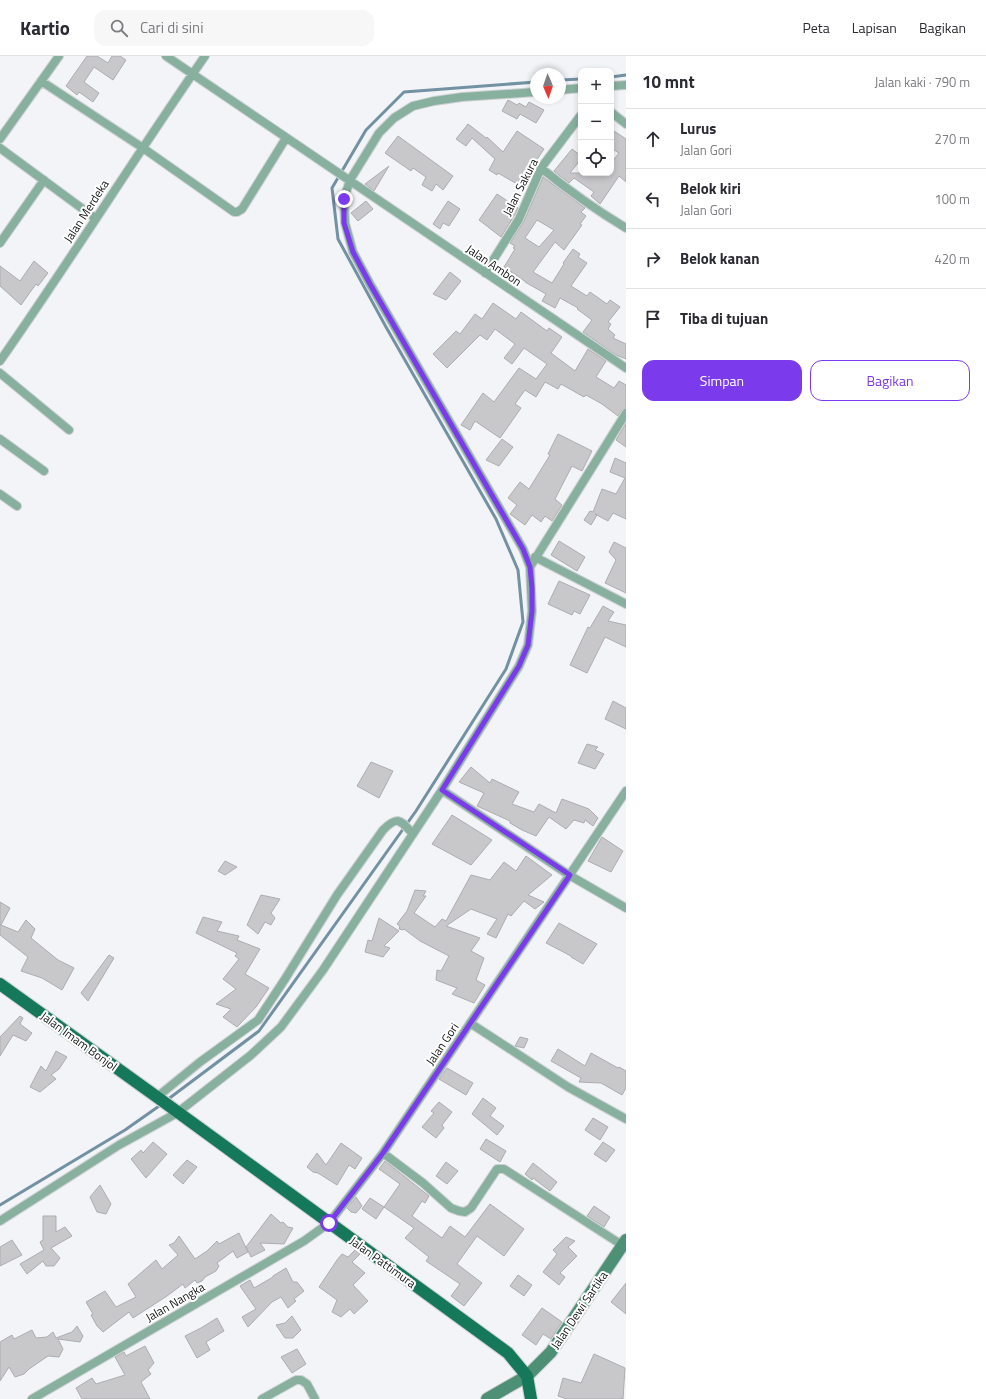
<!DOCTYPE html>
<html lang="id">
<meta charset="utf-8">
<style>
body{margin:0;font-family:"Titillium Web",sans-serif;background:#f7f7f7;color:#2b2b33}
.controls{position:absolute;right:12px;top:12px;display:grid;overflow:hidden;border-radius:8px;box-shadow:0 2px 6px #0003}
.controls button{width:36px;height:36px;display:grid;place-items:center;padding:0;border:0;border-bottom:1px solid #e1e1e2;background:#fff;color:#2b2b33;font:20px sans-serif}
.compass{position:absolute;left:530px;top:12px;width:36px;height:36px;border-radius:50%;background:#fff;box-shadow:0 2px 6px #0003;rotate:178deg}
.stop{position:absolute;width:12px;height:12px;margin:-9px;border:3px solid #7c3aed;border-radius:50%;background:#fff}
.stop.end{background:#7c3aed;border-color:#fff;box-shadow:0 1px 4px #0008}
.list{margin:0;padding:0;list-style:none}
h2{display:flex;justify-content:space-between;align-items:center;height:52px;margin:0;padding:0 16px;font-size:17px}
h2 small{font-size:13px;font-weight:400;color:#7c7c81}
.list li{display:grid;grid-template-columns:26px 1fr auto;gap:12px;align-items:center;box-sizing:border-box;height:60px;padding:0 16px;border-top:1px solid #e1e1e2}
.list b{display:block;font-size:15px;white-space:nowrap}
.list p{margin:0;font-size:13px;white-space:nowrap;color:#7c7c81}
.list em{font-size:13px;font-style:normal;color:#7c7c81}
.actions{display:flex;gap:8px;padding:12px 16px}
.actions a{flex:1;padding:9px 0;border:1px solid #7c3aed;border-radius:12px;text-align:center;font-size:14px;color:#7c3aed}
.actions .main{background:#7c3aed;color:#fff}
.icon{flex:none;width:22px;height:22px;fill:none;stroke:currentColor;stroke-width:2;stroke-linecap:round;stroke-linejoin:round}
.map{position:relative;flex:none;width:626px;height:1343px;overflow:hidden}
header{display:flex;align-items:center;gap:24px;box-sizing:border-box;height:56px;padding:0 20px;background:#fff;border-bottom:1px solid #e1e1e2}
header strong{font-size:19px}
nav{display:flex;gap:22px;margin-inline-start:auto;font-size:14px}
.search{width:280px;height:36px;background:#f7f7f7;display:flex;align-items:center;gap:10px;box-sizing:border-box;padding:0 14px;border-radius:12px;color:#7c7c81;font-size:15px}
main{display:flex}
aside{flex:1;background:#fff}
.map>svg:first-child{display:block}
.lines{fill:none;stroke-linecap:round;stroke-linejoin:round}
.stream{stroke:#7291a3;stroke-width:3}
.building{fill:#c8c8cb;stroke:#adadb0;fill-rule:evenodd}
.street-casing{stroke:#ced0d3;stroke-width:10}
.secondary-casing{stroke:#ced0d3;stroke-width:14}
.primary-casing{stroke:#ced0d3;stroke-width:14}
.street{stroke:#87b19e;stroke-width:8}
.secondary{stroke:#4e9075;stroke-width:12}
.primary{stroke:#147859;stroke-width:12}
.route{stroke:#7c3aed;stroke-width:5}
.labels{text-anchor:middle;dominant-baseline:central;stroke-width:4;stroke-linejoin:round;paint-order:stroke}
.street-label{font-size:12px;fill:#141515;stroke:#fff}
</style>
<header>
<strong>Kartio</strong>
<div class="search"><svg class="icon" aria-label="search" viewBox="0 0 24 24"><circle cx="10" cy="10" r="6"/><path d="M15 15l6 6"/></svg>Cari di sini</div>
<nav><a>Peta</a><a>Lapisan</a><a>Bagikan</a></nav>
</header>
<main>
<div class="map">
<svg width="626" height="1343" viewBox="0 0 626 1343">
<rect width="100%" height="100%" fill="#f2f4f7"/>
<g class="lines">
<path class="stream" d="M611,21L626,19
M560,24L581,23
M167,1044L259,975L416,755L506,613L523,566L518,514L496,463L386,271L338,183L332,132L366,74L404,36L536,26
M0,1149L125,1074L162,1048"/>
</g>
<path class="building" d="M87,0H97L108,7L112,0H120L126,4L113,24L94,11L84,26L99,37L93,46L79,36L77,39L66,30Z
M508,44L517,49L519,47L526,51L529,46L544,54L536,67L520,58L517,63L502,55Z
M468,68L486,82L487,81L503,96L517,75L544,93L532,111L535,113L530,123L523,119L517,128L498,117L497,119L489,114L495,103L472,82L466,90L456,83Z
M611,73L626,83V126L619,120L600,148L591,140L594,136L574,122L569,127L554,115L572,93L581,100V103L570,117H611V107L619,97L611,92Z
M398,80L453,120L443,134L436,128L432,135L422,129L426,121L413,112L411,115L385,97Z
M389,110L374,135L365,128Z
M543,121L585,152L581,156L586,160L580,168L582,169L564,194L555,186L533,216L552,227L564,208L563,207L573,193L580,198L578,201L587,207L571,230L587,240L590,236L607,248L610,244L620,251L608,266L611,268L608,273L615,279L613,282L626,288V303L616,299L583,276L592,264L577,253L578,252L560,242L555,252L542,245L546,238L525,226H526L504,211L515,193L513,192L515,190L510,187L524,165ZM537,164L554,174L539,191L525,182Z
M497,138L518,152L514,160L501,181L479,164Z
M366,145L373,153L358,165L351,157Z
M448,145L460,153L449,170L443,167L440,173L433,168Z
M34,205L48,217L38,230L36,228L21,249L0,230V210L20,225Z
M450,216L461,225L446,244L433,238Z
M493,247L516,263L521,256L547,275L549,272L562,281L551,297L575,315L588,293L606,305L596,321L614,332L619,325L626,329V352L622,354L618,360L602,348L586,339L584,341L561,328L558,333L545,326L536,341L525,334L515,348L521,352L500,382L475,365L470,374L461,369L483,337L494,346L519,312L536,323L547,308L524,292L512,308L504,302L515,288L495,273L487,284L480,279L447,312L433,298L456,275L460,278L475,258L482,263Z
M626,367V391L616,384Z
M558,378L592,395L582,415L572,410L555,443L562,449L552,465L545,460L541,466L532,459L525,469L510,458L517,449L508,442L520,426L529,433L550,399L548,398Z
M502,383L513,391L499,410L486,404Z
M615,402L626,407V463L613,457L608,465L595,458L597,459L591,469L584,464L590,455L593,456L602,433L616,438L625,422L610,416Z
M559,485L585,501L577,515L551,499Z
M614,486L626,492V537L605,527L616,504L609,496Z
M559,525L590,539L580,558L574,555L572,559L548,548Z
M603,550L614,556L608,565L626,569V591L605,581L587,617L570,609L588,571L590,572Z
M613,645L626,652V673L605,663Z
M587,688L598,691L595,694L604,698L595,713L578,707Z
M371,706L393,715L379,742L357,730Z
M471,711L490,727L492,723L519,736L512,748L534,756L539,748L556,757L562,743L589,753L598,762L593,770L585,764L584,767L574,764L566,773L549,761L536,780L522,774L510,767V765L477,750L484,737L459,726Z
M452,759L492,784L471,809L432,788Z
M602,781L623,795L611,816L588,805Z
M526,800L552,819L528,839L544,846L535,853L524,845L511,860L508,858L496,882L487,878L497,863L471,853L446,870L480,882L471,895L484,902L476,924L485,929L474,947L452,938L457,932L436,924L437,914L441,915L449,900L420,885L404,873L403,874L399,873L400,870L397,868L407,855L415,834L426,835L423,840H426L414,857L435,871L442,863L446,865L471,819L490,824L504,806L516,815Z
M225,805L237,811L225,819L218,815Z
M261,839L280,843L271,857L275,862L271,869L265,866L258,878L247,869Z
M0,846L10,852L1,869L18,876L26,864L35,873L31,882L58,904L74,912L62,934L42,922L21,915L28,901L0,879Z
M203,861L222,866L217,875L239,880L237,884L260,893L245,918L269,932L256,951L237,971L223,961L231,953L216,948L236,933L223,923L239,903L235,900L237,897L196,877Z
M379,862L399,875L384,890L390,892L383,901L365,896L368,884L372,885Z
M559,867L597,888L583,908L571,901V900L546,887Z
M109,899L114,902L88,945L81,937Z
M20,960L23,962L20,968L32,977L26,985L13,979L0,1000V981Z
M520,981L528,983L524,992L515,990Z
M558,993L585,1010L591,997L618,1012L619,1011L626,1015V1032L622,1039L601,1027L579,1026L581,1022L551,1005Z
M56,995L67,1001L59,1013L51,1019L56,1023L40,1036L30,1031L41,1010L46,1015Z
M447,1012L473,1027L466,1039L439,1023Z
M483,1042L496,1052L490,1060L504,1070L497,1079L472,1058Z
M439,1046L452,1056L442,1069L444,1072L436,1082L422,1071L434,1057L431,1055Z
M593,1062L608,1071L600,1084L585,1074Z
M486,1083L506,1095L500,1106L480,1093Z
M153,1086L167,1098L146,1122L131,1103L141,1094L143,1097Z
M603,1086L615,1094L606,1106L594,1098Z
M341,1087L362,1102L355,1113L349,1109L337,1129L318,1117L313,1116L307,1111L317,1097L326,1109Z
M187,1104L197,1111L183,1128L173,1119Z
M385,1105L429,1140L425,1147L422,1145L412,1160L442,1182L450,1170L465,1181L490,1148L524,1173L504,1200L477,1180L457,1208L482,1227L464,1250L451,1240L460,1228L426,1205L429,1201L405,1182L414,1172L384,1151L400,1128L379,1113Z
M446,1106L458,1115L447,1128L436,1120Z
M533,1107L557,1126L550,1135L533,1122L532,1124L525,1118Z
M100,1129L111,1148L106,1158L97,1156L90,1141Z
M356,1141L362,1150L356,1157L351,1156L347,1152Z
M370,1142L384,1151L376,1163L362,1153Z
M594,1150L610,1161L604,1171L587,1160Z
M271,1158L281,1167L283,1166L288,1171L293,1172L284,1188L260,1187L265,1194L251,1201L246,1191Z
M43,1160H56V1176L65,1171L72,1180L51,1192L60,1202L54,1210H46L43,1205L27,1218L20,1208L44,1194L40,1186L43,1184Z
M239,1177L248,1196L237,1202L233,1195L217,1207L219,1210L216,1215L205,1221L202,1225L197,1227L195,1224L185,1232L183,1228L167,1240L133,1262L129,1256L103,1276L97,1270L91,1259L93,1258L86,1246L105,1235L116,1251L136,1241L128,1228L156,1204L162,1213L178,1199L169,1189L174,1187L179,1180L195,1203L207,1195L217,1185L219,1188Z
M566,1181L575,1185L568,1191L577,1200L560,1217L565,1221L559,1229L543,1216L557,1198L553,1194Z
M12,1184L22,1199L0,1210V1191Z
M355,1194L360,1198L352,1206L365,1217L353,1229L368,1245L354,1258L350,1253L341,1261L332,1256L337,1244L319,1231L337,1204L342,1198L348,1201Z
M286,1212L293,1226H297L304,1235L294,1243L296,1245L288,1252L281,1241L272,1246L248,1271L242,1261L256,1253L240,1230L250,1224L254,1232L273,1221V1220Z
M518,1219L532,1229L524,1240L510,1230Z
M626,1227V1258L611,1246Z
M542,1252L562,1266L551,1283L543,1278L536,1289L522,1279Z
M292,1260L301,1274L293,1282H285L276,1269L285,1267Z
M217,1262L224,1275L206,1286L210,1294L197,1302L185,1280L201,1272Z
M77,1270L83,1280L80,1286L58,1283L63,1293L59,1301L48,1300L29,1313L24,1318L15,1321L9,1311L0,1325V1286L12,1279L14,1283L32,1274L36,1282L47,1281L53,1276L56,1282L72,1276Z
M145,1290L154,1307L148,1314L151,1318L141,1326L150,1343H82L76,1332L92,1322L96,1328L125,1319L115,1301L124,1296L126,1300Z
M297,1293L306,1308L292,1317L281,1301Z
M594,1298L625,1312L623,1343H567L558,1340L563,1322L581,1327Z"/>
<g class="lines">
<defs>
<path id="street" d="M166,0L626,312
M41,25L143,92L234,156H237L242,153L286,82
M611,30L626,29
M560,34L581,32
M611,56L626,68
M0,83L59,0
M0,92L95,162
M541,112C568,134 596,154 626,172
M0,187L44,124
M485,217L519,163L541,112L581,59
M0,305C70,205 135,101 205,0
M0,317L69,374
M0,383L44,415
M0,438L17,450
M535,501L626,548
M530,511L626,357
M442,734L569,819L626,852
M470,967L568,1031L626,1063
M157,1041L200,1006L258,964L285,923L337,839L383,774C398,759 400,764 413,778
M383,1097L423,1127L451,1152L459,1155L465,1156L471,1152L497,1113H504L622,1189
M0,1165L119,1089L177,1057L251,999L281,971L323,914L442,734L519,610L528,589L532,555L530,511L523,493L370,228L353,196L345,167L344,143L350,124L379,77L394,62L413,50L434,45L462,41L536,36
M32,1343L304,1185L329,1167L383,1097L626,735
M262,1343L296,1324H301L307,1328L315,1343"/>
<path id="secondary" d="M487,1343L527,1320L551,1296L626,1184"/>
<path id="primary" d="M0,928L157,1041L508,1297L527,1320L531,1343"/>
</defs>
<use href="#street" class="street-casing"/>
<use href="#secondary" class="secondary-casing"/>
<use href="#primary" class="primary-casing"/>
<use href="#street" class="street"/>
<use href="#secondary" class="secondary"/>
<use href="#primary" class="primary"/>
</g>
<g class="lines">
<path class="route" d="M329,1167L383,1097L570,819L442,734L519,610L528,589L532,555V532L530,511L523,493L370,228L353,196L344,167V143"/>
</g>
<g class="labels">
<g class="street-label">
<text transform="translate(520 131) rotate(-63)">Jalan Sakura</text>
<text transform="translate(86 155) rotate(-57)">Jalan Merdeka</text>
<text transform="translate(494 209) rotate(34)">Jalan Ambon</text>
<text transform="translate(79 985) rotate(36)">Jalan Imam Bonjol</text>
<text transform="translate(442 988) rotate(-56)">Jalan Gori</text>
<text transform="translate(383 1206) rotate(36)">Jalan Pattimura</text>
<text transform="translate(175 1246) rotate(-30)">Jalan Nangka</text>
<text transform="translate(579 1254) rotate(-56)">Jalan Dewi Sartika</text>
</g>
</g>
</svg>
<div class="controls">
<button>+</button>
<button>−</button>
<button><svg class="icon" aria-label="locate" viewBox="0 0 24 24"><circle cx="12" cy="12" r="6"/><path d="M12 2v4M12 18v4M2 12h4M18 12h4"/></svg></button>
</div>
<svg class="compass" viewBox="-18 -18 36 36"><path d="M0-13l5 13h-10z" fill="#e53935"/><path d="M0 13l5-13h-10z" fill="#7c7c81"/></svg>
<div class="stop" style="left:329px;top:1167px"></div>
<div class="stop end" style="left:344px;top:143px"></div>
</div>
<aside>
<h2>10 mnt<small>Jalan kaki · 790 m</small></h2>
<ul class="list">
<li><svg class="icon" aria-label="ahead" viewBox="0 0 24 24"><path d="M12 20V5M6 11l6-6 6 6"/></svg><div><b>Lurus</b><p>Jalan Gori</p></div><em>270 m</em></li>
<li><svg class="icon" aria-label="left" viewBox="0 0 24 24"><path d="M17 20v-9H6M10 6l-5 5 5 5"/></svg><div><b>Belok kiri</b><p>Jalan Gori</p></div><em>100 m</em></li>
<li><svg class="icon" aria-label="right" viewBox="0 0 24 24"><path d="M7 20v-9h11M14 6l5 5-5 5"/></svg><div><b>Belok kanan</b></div><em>420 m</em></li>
<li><svg class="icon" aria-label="arrive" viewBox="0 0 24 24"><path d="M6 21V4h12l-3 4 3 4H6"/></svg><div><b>Tiba di tujuan</b></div></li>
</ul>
<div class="actions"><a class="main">Simpan</a><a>Bagikan</a></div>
</aside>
</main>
